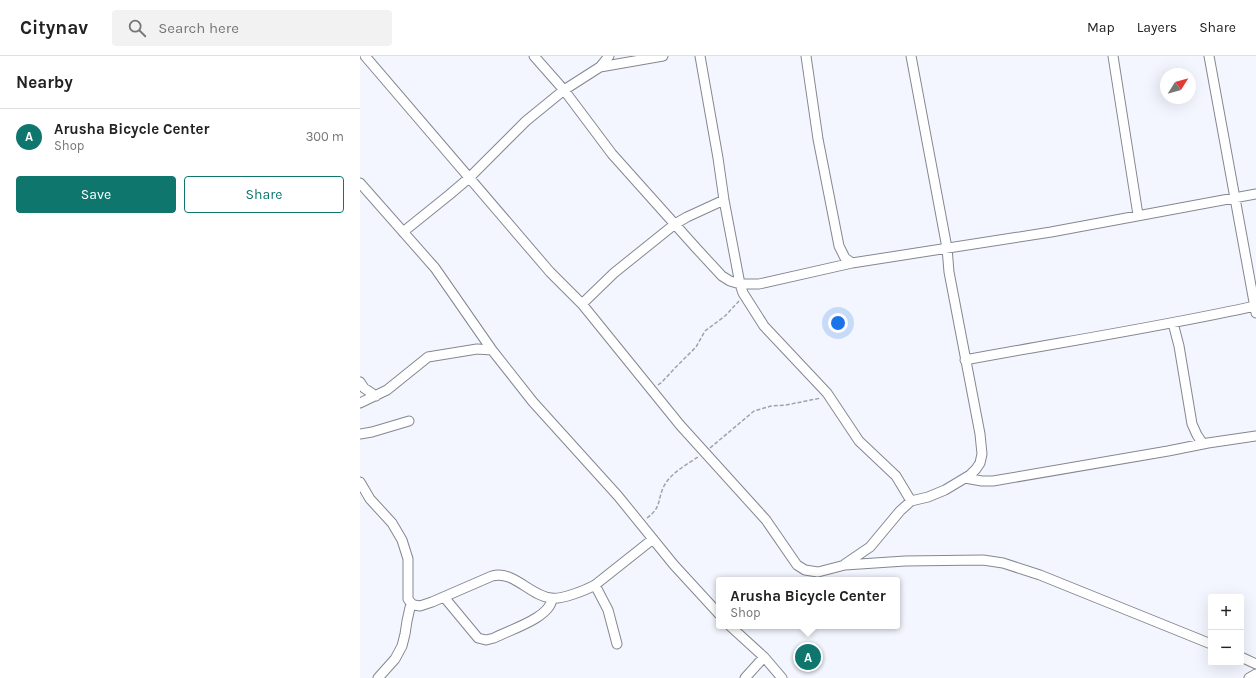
<!DOCTYPE html>
<meta charset="utf-8">
<style>
body{margin:0;font-family:Karla,sans-serif;background:#f2f2f2;color:#222}
.controls{position:absolute;right:12px;bottom:12px;display:grid;overflow:hidden;border-radius:4px;box-shadow:0 4px 16px #0002}
.controls button{width:36px;height:36px;display:grid;place-items:center;padding:0;border:0;border-bottom:1px solid #e0e0e0;background:#fff;color:#222;font:20px sans-serif}
.compass{position:absolute;left:800px;top:12px;width:36px;height:36px;border-radius:50%;background:#fff;box-shadow:0 4px 16px #0002;rotate:53deg}
.you{position:absolute;left:478px;top:267px;width:14px;height:14px;margin:-10px;border:3px solid #fff;border-radius:50%;background:#1a73e8;box-shadow:0 0 0 6px #1a73e833}
.badge{display:grid;place-items:center;width:26px;height:26px;border-radius:50%;background:#0f766e;color:#fff;font-size:13px;font-weight:700}
.pin{position:absolute;translate:-50% -50%;border:2px solid #fff;box-shadow:0 1px 4px #0006}
.popup{position:absolute;left:356px;top:521px;width:184px;height:52px;box-sizing:border-box;display:grid;place-content:center;border-radius:4px;background:#fff;filter:drop-shadow(0 1px 3px #0005);font-size:13px;white-space:nowrap;color:#767676}
.popup b{font-size:15px;color:#222}
.popup::after{content:'';position:absolute;left:50%;top:100%;margin-left:-8px;border:8px solid transparent;border-top-color:#fff}
.list{margin:0;padding:0;list-style:none}
h2{display:flex;justify-content:space-between;align-items:center;height:52px;margin:0;padding:0 16px;font-size:17px}
h2 small{font-size:13px;font-weight:400;color:#767676}
.list li{display:grid;grid-template-columns:26px 1fr auto;gap:12px;align-items:center;box-sizing:border-box;height:56px;padding:0 16px;border-top:1px solid #e0e0e0}
.list b{display:block;font-size:15px;white-space:nowrap}
.list p{margin:0;font-size:13px;white-space:nowrap;color:#767676}
.list em{font-size:13px;font-style:normal;color:#767676}
.actions{display:flex;gap:8px;padding:12px 16px}
.actions a{flex:1;padding:9px 0;border:1px solid #0f766e;border-radius:4px;text-align:center;font-size:14px;color:#0f766e}
.actions .main{background:#0f766e;color:#fff}
.icon{flex:none;width:22px;height:22px;fill:none;stroke:currentColor;stroke-width:2;stroke-linecap:round;stroke-linejoin:round}
.map{position:relative;flex:none;width:896px;height:622px;overflow:hidden}
header{display:flex;align-items:center;gap:24px;box-sizing:border-box;height:56px;padding:0 20px;background:#fff;border-bottom:1px solid #e0e0e0}
header strong{font-size:19px}
nav{display:flex;gap:22px;margin-inline-start:auto;font-size:14px}
.search{width:280px;height:36px;background:#f2f2f2;display:flex;align-items:center;gap:10px;box-sizing:border-box;padding:0 14px;border-radius:4px;color:#767676;font-size:15px}
main{display:flex}
aside{flex:1;background:#fff}
.map>svg:first-child{display:block}
.lines{fill:none;stroke-linecap:round;stroke-linejoin:round}
.street-casing{stroke:#838890;stroke-width:11}
.path{stroke:#a0a2a9;stroke-width:1.5;stroke-dasharray:4 2;stroke-linecap:butt}
.street{stroke:#fff;stroke-width:9}
</style>
<header>
<strong>Citynav</strong>
<div class="search"><svg class="icon" aria-label="search" viewBox="0 0 24 24"><circle cx="10" cy="10" r="6"/><path d="M15 15l6 6"/></svg>Search here</div>
<nav><a>Map</a><a>Layers</a><a>Share</a></nav>
</header>
<main>
<aside>
<h2>Nearby<small></small></h2>
<ul class="list">
<li><span class="badge">A</span><div><b>Arusha Bicycle Center</b><p>Shop</p></div><em>300 m</em></li>
</ul>
<div class="actions"><a class="main">Save</a><a>Share</a></div>
</aside>
<div class="map">
<svg width="896" height="622" viewBox="0 0 896 622">
<rect width="100%" height="100%" fill="#f3f6fe"/>
<g class="lines">
<defs>
<path id="street" d="M5,0L190,216L222,248L320,369L406,464L437,509L445,514L458,516L485,509L545,505L623,504L643,507L680,519L851,588
M174,0L204,34L252,98L337,193L362,220L370,225L380,228H399L492,207L691,176L896,138
M340,0L358,102L364,144L380,228L383,237L404,270L467,337L499,385L536,420L551,445
M446,0L458,83L479,190L485,202L492,207
M753,0L778,159
M849,0L896,257
M240,11L249,0
M0,127L75,212L132,294L173,346L258,440L314,509L359,558
M43,176L89,139L109,122L166,65L204,34L240,11L303,0
M222,248L254,217L315,168L327,161L364,144
M813,267L819,290L832,368L837,379L843,388
M605,304C702,286 799,271 895,250
M0,326L4,332L16,340
M0,347L27,334L68,301L117,293L132,294
M0,378L12,376L49,365
M605,422L622,425H633L808,395L848,387L896,380
M0,426L10,443L32,467L42,484L48,503V543L51,547L54,549L60,550L72,546L132,520C154,514 170,540 191,542C201,544 226,534 235,529L293,483
M485,508L510,491L540,455L551,445L568,441L585,434L610,419L616,413L620,407L622,398L620,378L589,216L587,192L551,0
M235,529L248,554L257,588
M84,541L118,582L126,584L134,582C149,574 190,562 192,543
M370,570L404,601L422,622
M881,601L896,608
M18,622L35,603L42,590L45,578L47,565L51,547
M385,622L404,601
M889,622L896,618"/>
</defs>
<use href="#street" class="street-casing"/>
<path class="path" d="M298,329L302,326L315,312L336,291L345,275L365,260L379,245
M350,392L394,355L411,350L426,349L461,342
M287,462C302,451 297,444 304,430C310,418 327,408 338,401"/>
<use href="#street" class="street"/>
</g>
</svg>
<div class="controls">
<button>+</button>
<button>−</button>
</div>
<svg class="compass" viewBox="-18 -18 36 36"><path d="M0-13l5 13h-10z" fill="#e53935"/><path d="M0 13l5-13h-10z" fill="#767676"/></svg>
<div class="you"></div>
<div class="pin badge" style="left:448px;top:601px">A</div>
<div class="popup"><b>Arusha Bicycle Center</b>Shop</div>
</div>
</main>
